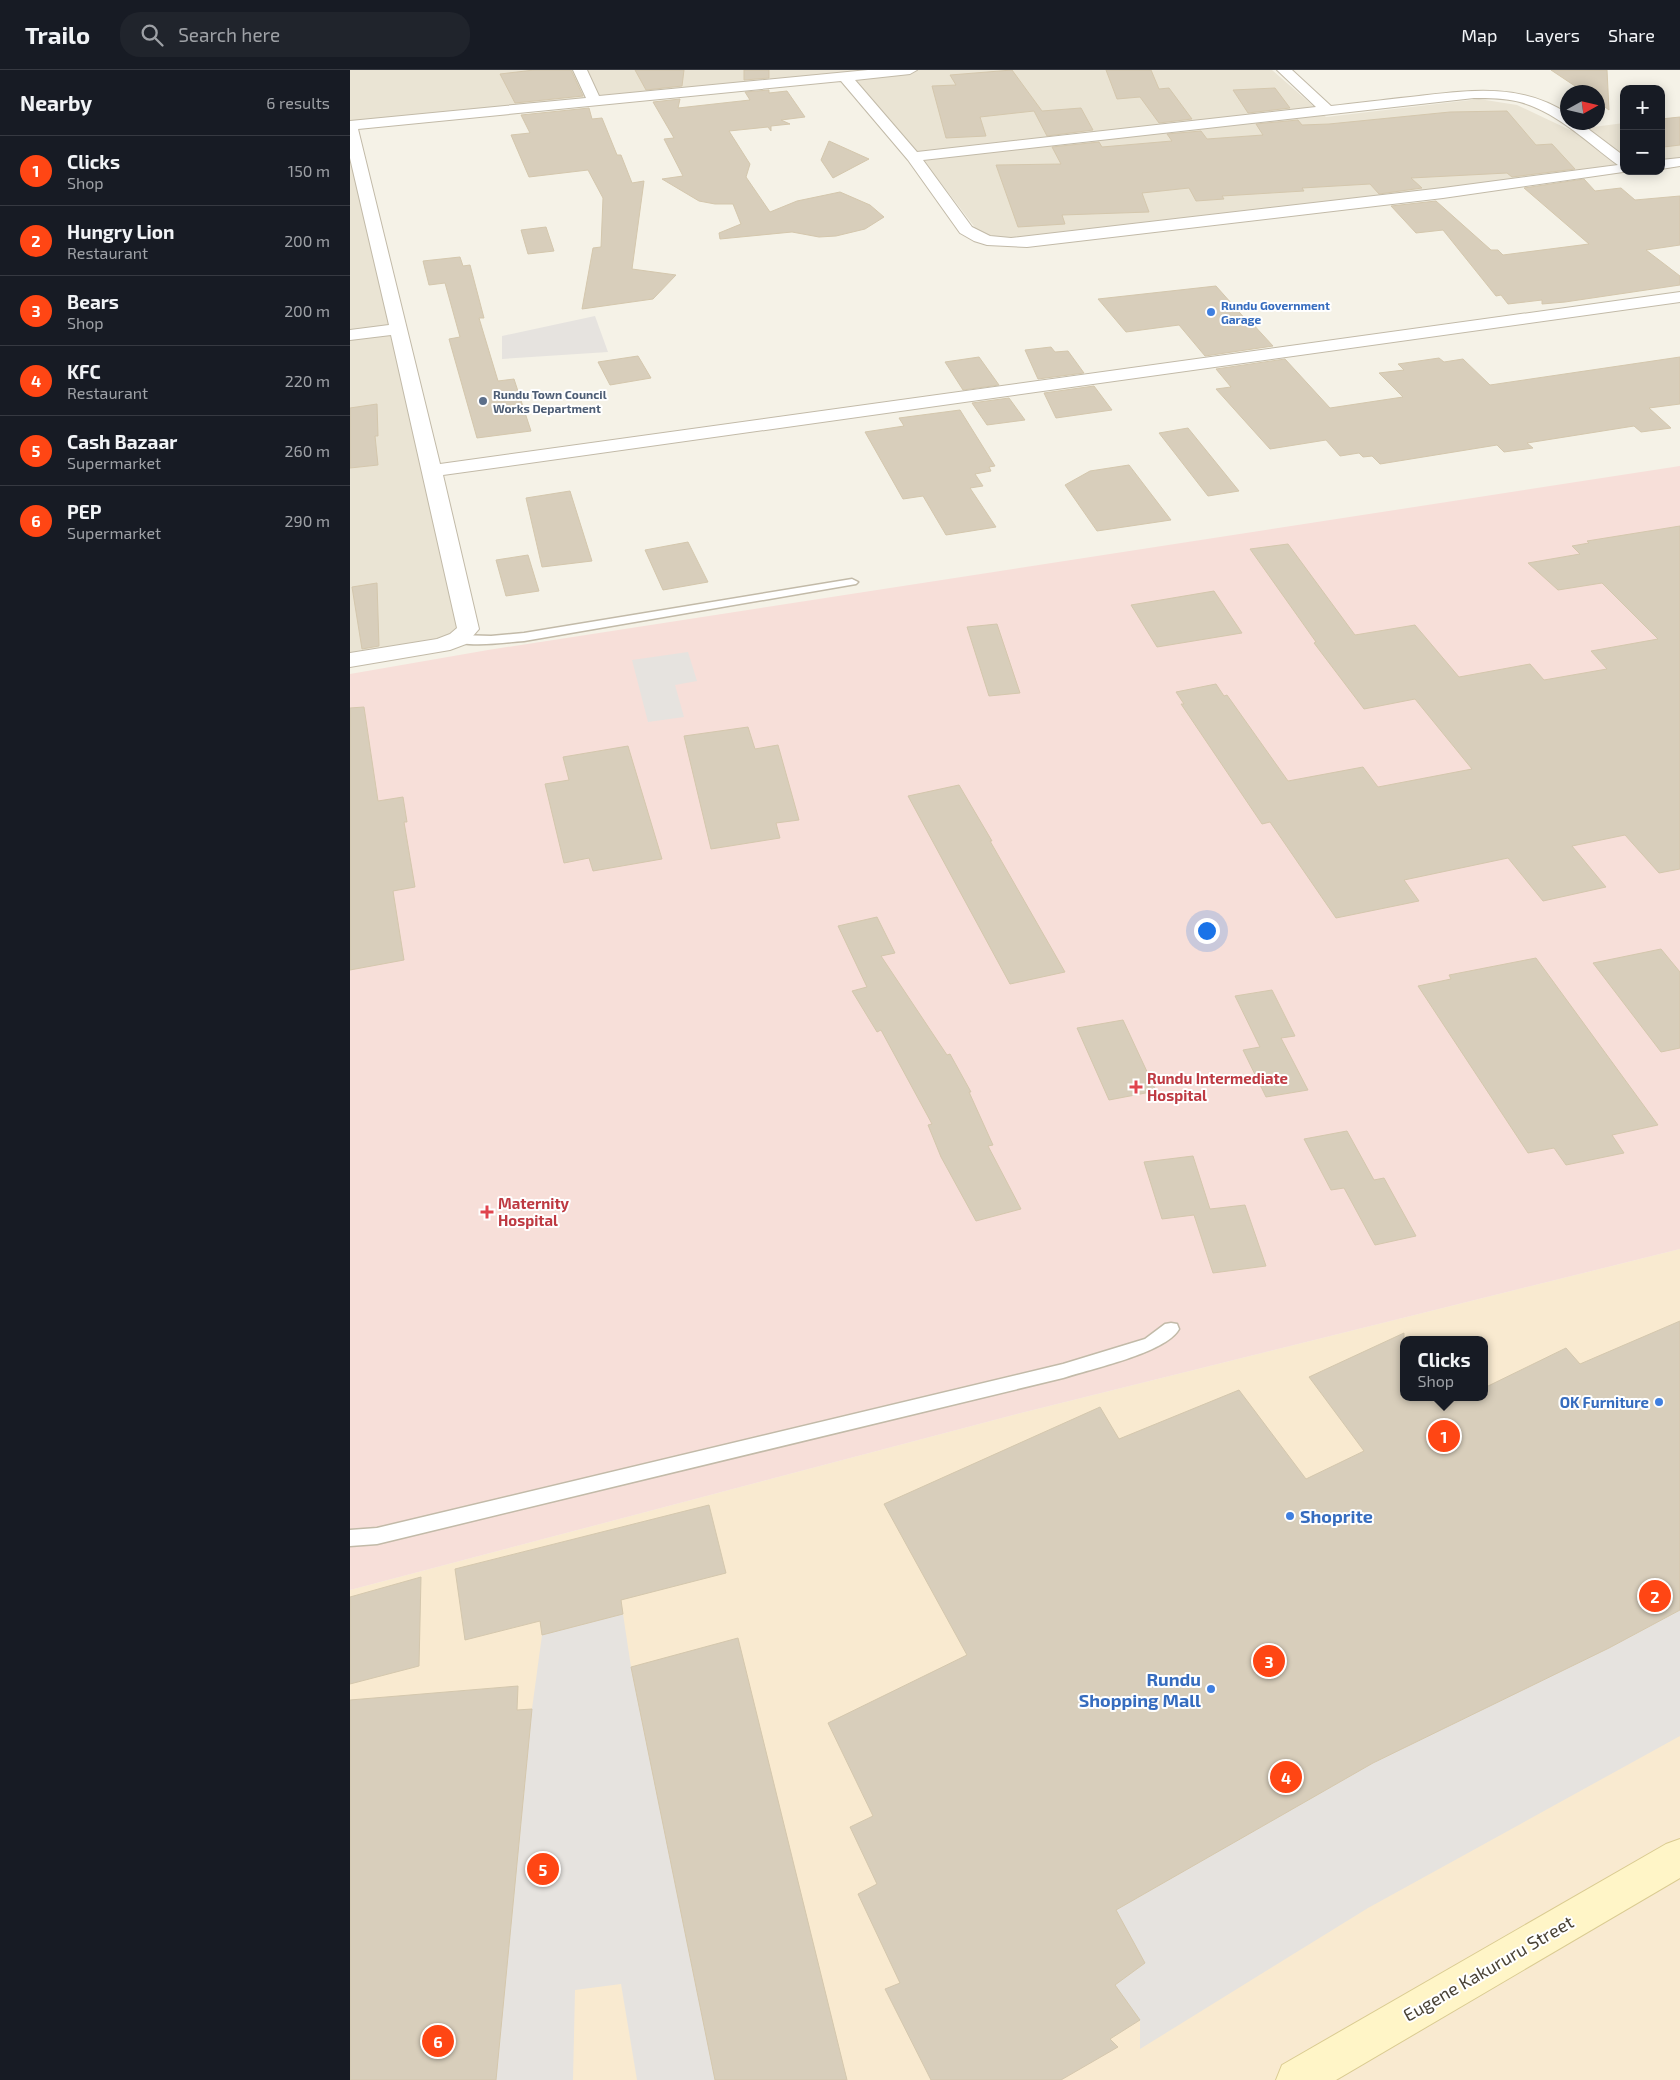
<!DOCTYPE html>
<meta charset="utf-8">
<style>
body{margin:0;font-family:"Exo 2",sans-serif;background:#20242c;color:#f1f3f6}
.controls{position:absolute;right:15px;top:15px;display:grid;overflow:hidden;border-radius:10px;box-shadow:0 2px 12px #0003}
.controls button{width:45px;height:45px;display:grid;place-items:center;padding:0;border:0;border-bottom:1px solid #363941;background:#171b24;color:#f1f3f6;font:25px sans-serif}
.compass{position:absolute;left:1210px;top:15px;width:45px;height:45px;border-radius:50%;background:#171b24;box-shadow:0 2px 12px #0003;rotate:82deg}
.you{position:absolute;left:856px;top:860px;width:18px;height:18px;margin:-12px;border:4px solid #fff;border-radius:50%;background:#1a73e8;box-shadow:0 0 0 8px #1a73e833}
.badge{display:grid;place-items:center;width:32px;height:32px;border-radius:50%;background:#ff4614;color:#fff;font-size:16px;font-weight:700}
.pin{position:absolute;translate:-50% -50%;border:2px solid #fff;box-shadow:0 1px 5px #0006}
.popup{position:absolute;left:1050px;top:1266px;width:88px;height:65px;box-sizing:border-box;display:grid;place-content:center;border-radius:10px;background:#171b24;filter:drop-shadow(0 1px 4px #0005);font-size:16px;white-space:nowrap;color:#9ea1a6}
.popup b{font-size:19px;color:#f1f3f6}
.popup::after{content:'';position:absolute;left:50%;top:100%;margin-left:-10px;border:10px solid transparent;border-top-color:#171b24}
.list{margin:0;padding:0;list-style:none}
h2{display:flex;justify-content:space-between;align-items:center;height:65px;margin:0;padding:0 20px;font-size:21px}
h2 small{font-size:16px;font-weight:400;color:#9ea1a6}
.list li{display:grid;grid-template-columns:32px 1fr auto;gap:15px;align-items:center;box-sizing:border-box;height:70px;padding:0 20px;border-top:1px solid #363941}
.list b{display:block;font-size:19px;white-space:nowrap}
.list p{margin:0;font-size:16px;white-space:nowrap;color:#9ea1a6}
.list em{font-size:16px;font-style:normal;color:#9ea1a6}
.icon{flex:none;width:28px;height:28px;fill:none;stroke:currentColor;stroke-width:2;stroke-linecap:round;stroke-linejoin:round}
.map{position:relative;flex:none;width:1330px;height:2010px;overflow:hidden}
header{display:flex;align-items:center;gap:30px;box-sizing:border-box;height:70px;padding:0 25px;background:#171b24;border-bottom:1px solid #363941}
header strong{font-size:24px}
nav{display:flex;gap:28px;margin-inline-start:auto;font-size:18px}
.search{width:350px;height:45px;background:#20242c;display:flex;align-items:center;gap:12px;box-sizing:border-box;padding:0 18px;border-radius:20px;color:#9ea1a6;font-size:19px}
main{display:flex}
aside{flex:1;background:#171b24}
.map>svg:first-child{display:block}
.residential{fill:#eae4d4}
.commercial{fill:#f9ead0;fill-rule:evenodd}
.medical{fill:#f7dfd9}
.parking{fill:#e6e3df}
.building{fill:#d8cebb;stroke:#d4c7ad}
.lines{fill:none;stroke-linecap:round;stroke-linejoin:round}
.service-casing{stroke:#c2baa8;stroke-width:3}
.minor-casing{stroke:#c2baa8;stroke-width:2}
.secondary-casing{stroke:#dacb91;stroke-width:2}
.service{fill:#fff;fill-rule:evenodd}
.minor{fill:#fff;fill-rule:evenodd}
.secondary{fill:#fff5c7;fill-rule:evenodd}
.shop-dot{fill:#3f7fe0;stroke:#fff;stroke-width:2}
.service-dot{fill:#5c6f8a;stroke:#fff;stroke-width:2}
.health-dot{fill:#e0444e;stroke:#fff;stroke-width:2}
.labels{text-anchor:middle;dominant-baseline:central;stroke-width:4;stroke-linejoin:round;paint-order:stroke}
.far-shop-label{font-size:12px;font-weight:bold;fill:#366cbe;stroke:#fff;text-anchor:start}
.far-service-label{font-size:12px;font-weight:bold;fill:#4e5e75;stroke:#fff;text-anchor:start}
.health-label{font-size:15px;font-weight:bold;fill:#be3a42;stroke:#fff;text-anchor:start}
.shop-label{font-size:15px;font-weight:bold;fill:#366cbe;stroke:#fff;text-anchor:end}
.near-shop-label{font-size:18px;font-weight:bold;fill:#366cbe;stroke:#fff;text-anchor:start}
.near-street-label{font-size:18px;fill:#494235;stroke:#fff}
</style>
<header>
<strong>Trailo</strong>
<div class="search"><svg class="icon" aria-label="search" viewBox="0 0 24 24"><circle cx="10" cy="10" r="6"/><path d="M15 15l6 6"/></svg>Search here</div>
<nav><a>Map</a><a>Layers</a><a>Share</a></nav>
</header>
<main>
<aside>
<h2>Nearby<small>6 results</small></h2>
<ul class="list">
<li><span class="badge">1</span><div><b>Clicks</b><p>Shop</p></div><em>150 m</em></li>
<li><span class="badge">2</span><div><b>Hungry Lion</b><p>Restaurant</p></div><em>200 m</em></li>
<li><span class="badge">3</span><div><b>Bears</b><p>Shop</p></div><em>200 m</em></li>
<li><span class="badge">4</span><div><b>KFC</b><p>Restaurant</p></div><em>220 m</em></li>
<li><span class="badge">5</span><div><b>Cash Bazaar</b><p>Supermarket</p></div><em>260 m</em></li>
<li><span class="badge">6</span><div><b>PEP</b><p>Supermarket</p></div><em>290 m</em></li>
</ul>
</aside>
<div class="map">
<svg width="1330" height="2010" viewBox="0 0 1330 2010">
<rect width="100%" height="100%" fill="#f5f2e7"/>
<path class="residential" d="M0,0H922L976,47L1129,29L1167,35L1220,60L1274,53V101L667,169L630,164L574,91L497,2L0,55Z
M1330,47V95L1311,97V49Z
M0,57L118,559L108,569L0,590Z"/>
<path class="commercial" d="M1330,1179V2010H0V1520L675,1342ZM1054,1270H1134V1327H1054Z"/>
<path class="medical" d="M1330,396V1179L675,1342L0,1520V604L138,580Z"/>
<path class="parking" d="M245,246L258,282L152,289V266Z
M338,582L347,611L325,615L334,647L298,652L282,590Z
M1330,1540V1666L1018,1838L790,1979V1950L765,1915L795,1893L766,1840L1023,1693L1259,1578Z
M273,1544L281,1597L365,2010H287L271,1914L225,1920L223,2010H146L182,1639L192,1565Z"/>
<path class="building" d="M184,0H221L233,26L165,33L150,4Z
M285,0H334L332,16L296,20Z
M394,0H419V8L394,10Z
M662,0L692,41L731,38L743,60L697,66L684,41L630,47L636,66L596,68L582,16L606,15L600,5Z
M756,0H801L809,19L819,18L842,49L809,53L790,27L767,29Z
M1201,0H1257L1259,40L1248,32V22H1234Z
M925,18L940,38L898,43L883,20Z
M419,20V23L437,21L455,47L431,50L440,54L421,56V61L418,57L379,61L400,94L396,107L420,142L447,131L490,122L520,135L534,147L515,159L486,166L469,167L442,162L370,169L369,163L391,154L383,134H365L349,131L312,109L333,106L314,69L324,68L303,32L330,29L328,38L400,30L395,22Z
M239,38L242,49L252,48L267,85H271L282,113L294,111L282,199L326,205L303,229L232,239L243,178L251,177L253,128L238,100L179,107L161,65L180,63L171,45Z
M1157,41L1186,75L1202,74L1225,99L1162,107L1157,103L1061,108L1072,118L1029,124L1020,114L952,118L954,121L872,126L874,129L846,131L839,118L792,123L799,142L712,145L715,154L668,157L646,95L711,94L702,77L749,72L752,77L822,71L817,64L851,61L857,69L913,65L906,54L948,50L952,55L979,54L1100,42Z
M1330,47V75L1314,77L1311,75V49Z
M479,71L519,89L483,108L471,90Z
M1234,109L1245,121L1271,118L1285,130L1330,126V175L1296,180L1330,206V215L1215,232L1192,234V230L1158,234L1151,225L1146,226L1093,160L1066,163L1041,136L1086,131L1141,180H1148L1153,185L1239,174L1174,118Z
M196,157L204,181L178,184L171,160Z
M110,187L113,196L120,195L134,248H129L148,311L164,309L181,361L127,368L99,269L110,267L95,213L79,215L73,191Z
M866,216L898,252H901L923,276L855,286L829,255L776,262L748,229Z
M701,277L705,282L718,281L734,303L688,309L675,280Z
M288,286L301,308L260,315L248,292Z
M629,287L649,315L613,320L595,292Z
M1330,287V334L1299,338L1321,358L1291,362L1284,356L1177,373L1183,378L1154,382L1147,375L1030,394L1022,386L1013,387L1009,383L990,386L976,370L920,379L866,319L881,317L866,299L935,289L980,338L1053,327L1029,303L1054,300L1048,294L1089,288L1094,292L1113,289L1140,315Z
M744,316L762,340L706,348L694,323Z
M659,328L675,350L637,355L622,333Z
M27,334L28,366H25L28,395L0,398V338Z
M610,340L645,396L639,397L641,401L625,404L633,416L620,418L646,457L596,465L573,426L553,429L515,362L554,356L549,348Z
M838,358L889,421L858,426L809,363Z
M779,395L821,450L747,461L715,415L740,401Z
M220,421L242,491L192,497L176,428Z
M1330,456V799L1309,803L1275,765L1222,776L1256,817L1193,831L1158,788L1054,810L1069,831L986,848L920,752L912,754L831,634H834L826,622L866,614L874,626L877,625L938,711L1013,697L1028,717L1122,699L1065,629L1014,639L964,573L966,572L900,479L938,474L1005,565L1065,555L1109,607L1180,594L1194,610L1257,599L1241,581L1308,569L1252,513L1208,520L1178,493L1230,484L1222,476L1239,473L1237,471Z
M338,472L358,512L313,520L295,480Z
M178,485L189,521L156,526L146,490Z
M27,513L29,576L12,579L2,517Z
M864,521L892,563L807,577L781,535Z
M647,554L670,623L639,626L617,557Z
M14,637L28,731L53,727L57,752H54L65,817L43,821L54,890L0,900V638Z
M398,657L405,679L428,675L449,750L426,753L430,768L361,779L334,666Z
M278,676L312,789L243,801L239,788L214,793L195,714L219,710L213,687Z
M609,715L642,771H640L715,902L660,914L558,726Z
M527,847L545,883L531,886L597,985L600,984L621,1022H619L643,1075L638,1076L671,1139L626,1151L591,1087L578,1055L582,1054L531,960L527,962L502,921L517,917L488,856Z
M1311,879L1330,902V978L1311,982L1243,893Z
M1186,888L1308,1055L1262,1065L1274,1083L1216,1095L1204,1078L1178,1083L1068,916L1101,909L1099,905Z
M922,920L945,966L931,968L958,1020L916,1027L893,980L910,977L885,926Z
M773,950L806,1021L759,1030L727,958Z
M997,1061L1024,1110L1034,1108L1066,1166L1025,1175L994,1118L981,1120L954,1069Z
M843,1086L860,1139L895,1135L916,1196L863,1203L844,1145L812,1149L794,1092Z
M1330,1251V1540L1259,1578L1023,1693L766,1840L795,1893L765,1915L790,1950L760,1969L768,1977L711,2010H581L535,1919L550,1913L508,1824L527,1814L500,1757L523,1746L478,1653L617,1585L534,1434L750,1337L769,1369L889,1320L956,1409L1014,1381L959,1307L1054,1263V1327H1134V1318L1216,1278L1230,1294Z
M359,1435L376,1503L271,1530L273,1544L192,1565L190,1551L115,1570L105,1499Z
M71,1507L69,1596L0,1614V1527Z
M388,1568L497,2010H365L281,1597Z
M168,1616L167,1640L182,1639L146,2010H0V1630Z"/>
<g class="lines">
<defs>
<path id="service" d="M502,509L508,512L506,514L174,571C160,572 112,579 102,569L108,565L141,566L174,563Z
M821,1253L827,1254L829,1259C816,1283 740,1299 713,1308L27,1474L0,1476V1460L27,1458L713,1294L795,1269L815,1254Z"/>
<path id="minor" d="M223,0H237L249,26L518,0H567L560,4L505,10L567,82L966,37L927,0H942L981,36C1010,33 1039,29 1069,26C1120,20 1172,13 1218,44V52H1229L1274,86V101H1280L1093,128L677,177L637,175L624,171L610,163L558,90L491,11L8,59L90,394L1330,222V232L93,405L129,559L116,574L100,580L0,597V583L87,569L100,564L107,558L41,265L0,270V260L39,255L0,88V51L236,28ZM1124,28C1139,28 1155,28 1170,32C1207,42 1238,73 1268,95L1093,118L661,168L640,166L622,157L573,90Z
M1330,88V96L1311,99V90Z"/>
<path id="secondary" d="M1330,1769V1808L986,2010H926L932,1995L1316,1774Z"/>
</defs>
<use href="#service" class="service-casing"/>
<use href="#minor" class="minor-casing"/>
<use href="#secondary" class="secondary-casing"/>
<use href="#service" class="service"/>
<use href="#minor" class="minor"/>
<use href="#secondary" class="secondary"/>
</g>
<g class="shop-dot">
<circle cx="861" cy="242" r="5"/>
<circle cx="1309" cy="1332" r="5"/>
<circle cx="940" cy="1446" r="5"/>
<circle cx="861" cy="1619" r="5"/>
</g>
<circle class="service-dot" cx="133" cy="331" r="5"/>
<g class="health-dot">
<path d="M783.5 1009.5h5v5h5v5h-5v5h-5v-5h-5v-5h5z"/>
<path d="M134.5 1134.5h5v5h5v5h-5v5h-5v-5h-5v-5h5z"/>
</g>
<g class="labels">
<g class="far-shop-label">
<text x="871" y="235">Rundu Government<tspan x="871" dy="14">Garage</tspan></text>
</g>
<g class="far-service-label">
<text x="143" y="324">Rundu Town Council<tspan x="143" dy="14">Works Department</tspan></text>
</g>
<g class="health-label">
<text x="797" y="1008">Rundu Intermediate<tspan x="797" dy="17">Hospital</tspan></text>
<text x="148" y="1133">Maternity<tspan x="148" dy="17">Hospital</tspan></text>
</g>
<g class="shop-label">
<text x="1299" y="1332">OK Furniture</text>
</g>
<g class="near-shop-label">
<text x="950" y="1446">Shoprite</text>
<text x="851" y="1609" text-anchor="end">Rundu<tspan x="851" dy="21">Shopping Mall</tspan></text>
</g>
<g class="near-street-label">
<text transform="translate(1138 1898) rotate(-30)">Eugene Kakururu Street</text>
</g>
</g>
</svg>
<div class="controls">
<button>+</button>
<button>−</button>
</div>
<svg class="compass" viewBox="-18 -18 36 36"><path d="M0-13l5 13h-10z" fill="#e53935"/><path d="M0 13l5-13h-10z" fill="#9ea1a6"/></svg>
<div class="you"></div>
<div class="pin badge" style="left:1094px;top:1366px">1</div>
<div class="popup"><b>Clicks</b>Shop</div>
<div class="pin badge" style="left:1305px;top:1526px">2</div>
<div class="pin badge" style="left:919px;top:1591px">3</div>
<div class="pin badge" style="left:936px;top:1707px">4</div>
<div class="pin badge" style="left:193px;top:1799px">5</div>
<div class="pin badge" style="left:88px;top:1971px">6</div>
</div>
</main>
